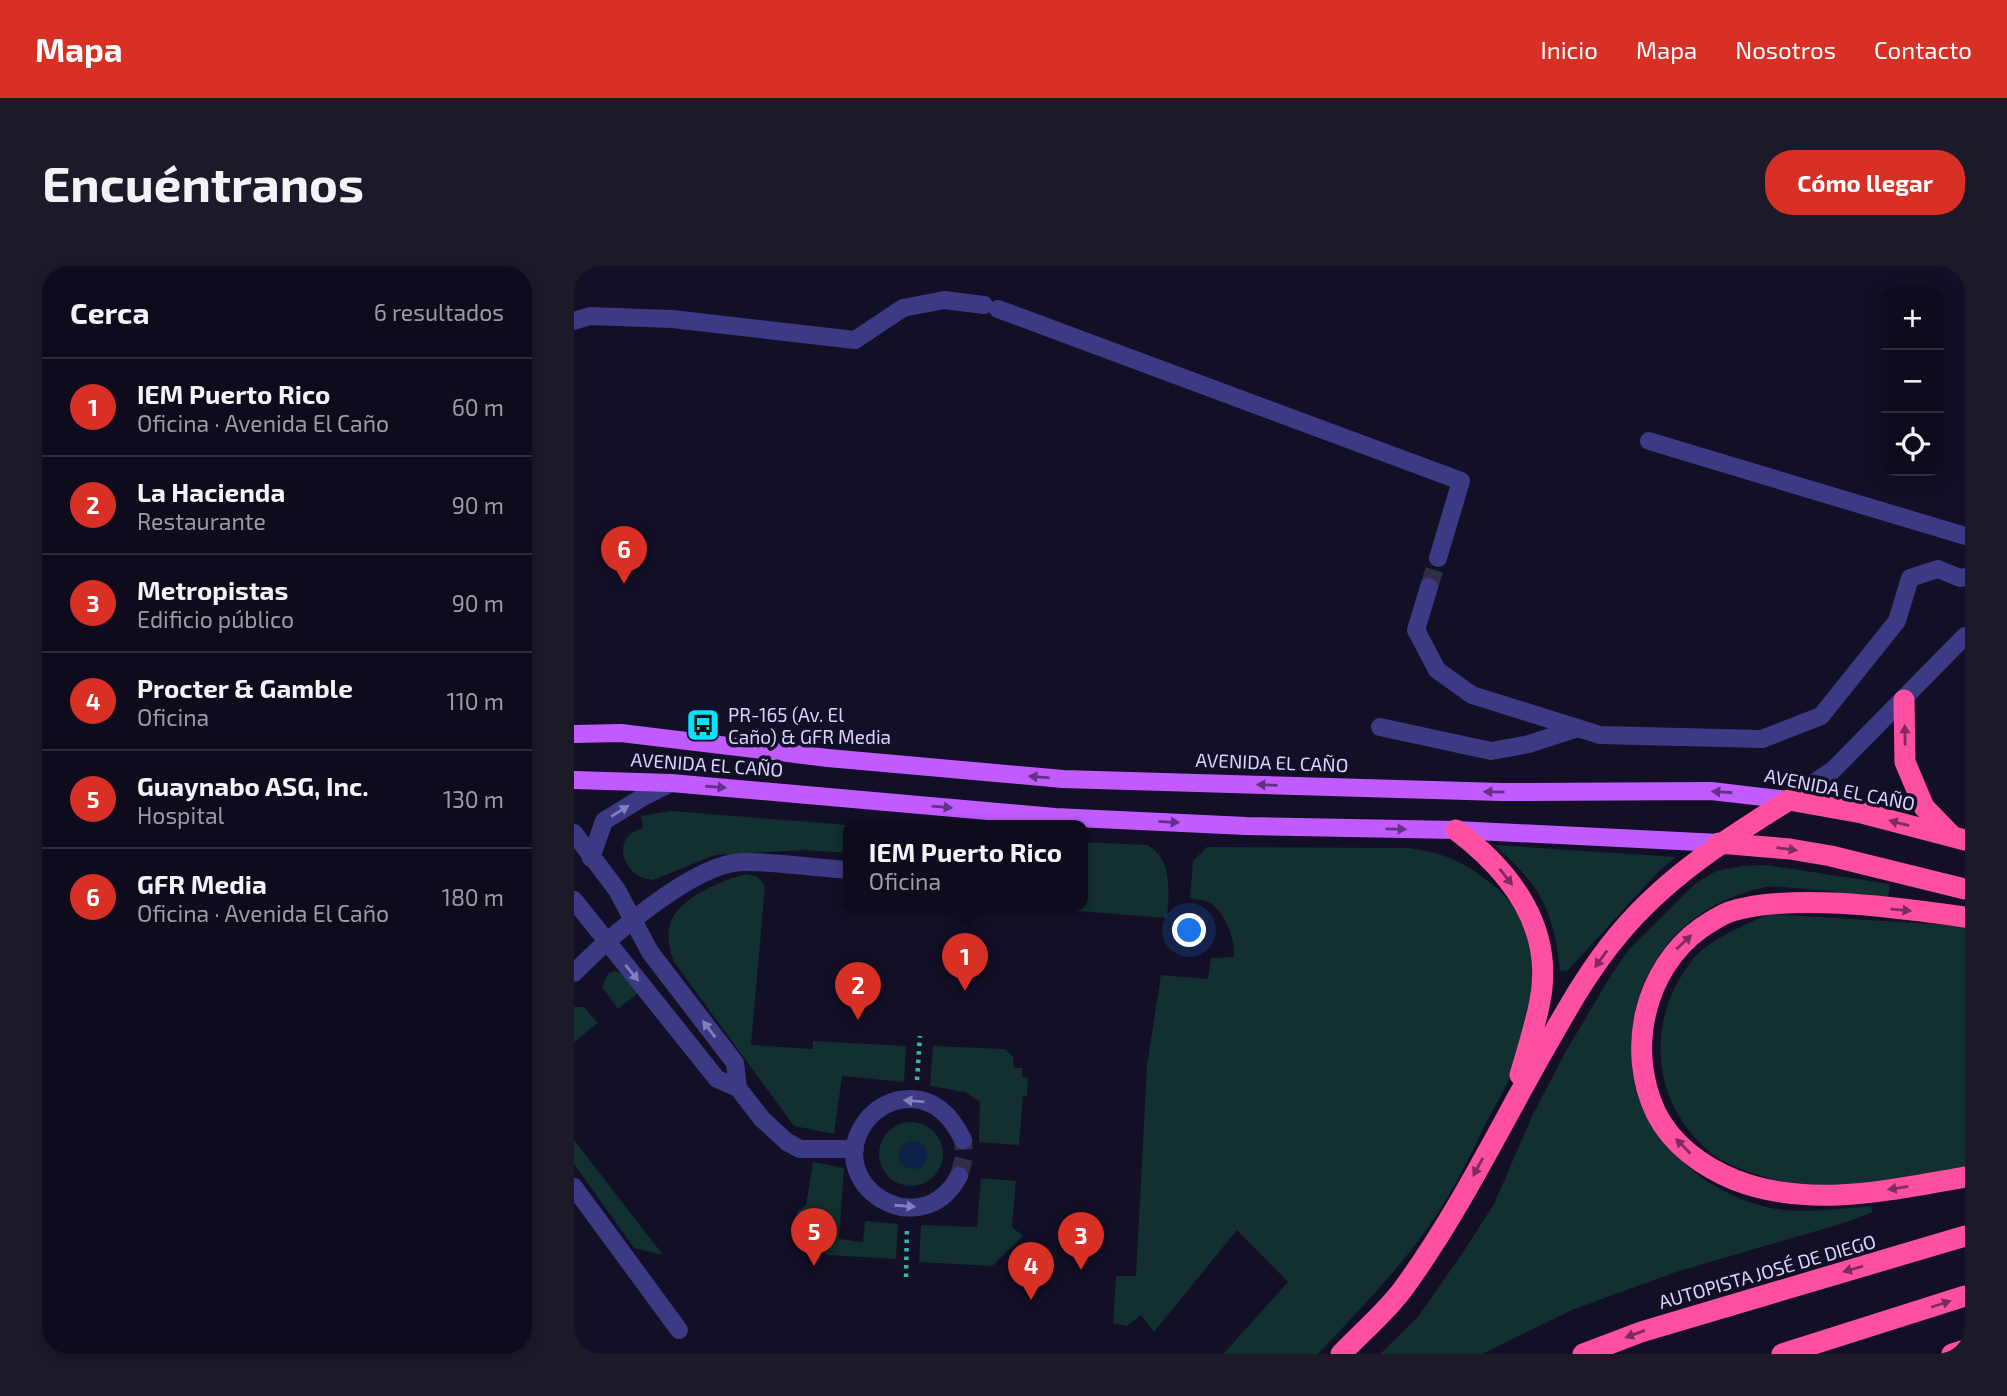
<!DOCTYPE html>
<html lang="es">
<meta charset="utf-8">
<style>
body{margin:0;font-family:"Exo 2",sans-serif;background:#1c1929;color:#f1f3f6}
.controls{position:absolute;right:21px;top:21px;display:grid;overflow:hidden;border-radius:14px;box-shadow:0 4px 18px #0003}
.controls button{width:63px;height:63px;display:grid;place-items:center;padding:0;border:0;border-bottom:2px solid #2e2b3b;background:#0e0b1c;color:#f1f3f6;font:35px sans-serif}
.you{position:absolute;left:616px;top:665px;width:24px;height:24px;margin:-18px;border:5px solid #fff;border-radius:50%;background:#1a73e8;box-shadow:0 0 0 10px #1a73e833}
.badge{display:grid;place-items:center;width:46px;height:46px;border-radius:50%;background:#d93025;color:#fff;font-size:23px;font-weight:700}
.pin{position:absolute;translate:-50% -58px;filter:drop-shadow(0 2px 4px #0008)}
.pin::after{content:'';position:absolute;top:37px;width:24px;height:21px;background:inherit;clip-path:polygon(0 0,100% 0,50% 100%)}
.popup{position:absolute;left:269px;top:554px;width:245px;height:91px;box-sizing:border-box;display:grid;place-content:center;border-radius:14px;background:#0e0b1c;filter:drop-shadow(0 2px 5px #0005);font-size:23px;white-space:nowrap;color:#9b9ba3}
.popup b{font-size:26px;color:#f1f3f6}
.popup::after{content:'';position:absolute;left:50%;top:100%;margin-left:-14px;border:14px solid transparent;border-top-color:#0e0b1c}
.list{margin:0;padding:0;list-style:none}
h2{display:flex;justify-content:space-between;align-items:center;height:91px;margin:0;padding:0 28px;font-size:30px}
h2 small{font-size:23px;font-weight:400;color:#9b9ba3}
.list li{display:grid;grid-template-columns:46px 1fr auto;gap:21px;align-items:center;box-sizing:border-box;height:98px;padding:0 28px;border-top:2px solid #2e2b3b}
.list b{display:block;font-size:26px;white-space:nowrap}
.list p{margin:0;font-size:23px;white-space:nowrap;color:#9b9ba3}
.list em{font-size:23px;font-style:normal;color:#9b9ba3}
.icon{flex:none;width:38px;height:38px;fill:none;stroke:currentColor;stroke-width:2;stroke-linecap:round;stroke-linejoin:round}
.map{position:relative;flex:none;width:1391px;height:1088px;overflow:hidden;border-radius:28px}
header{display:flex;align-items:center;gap:42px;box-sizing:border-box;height:98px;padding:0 35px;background:#d93025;color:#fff}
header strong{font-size:33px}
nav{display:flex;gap:38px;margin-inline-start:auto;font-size:24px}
.intro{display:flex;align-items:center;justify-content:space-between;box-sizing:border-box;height:168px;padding:0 42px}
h1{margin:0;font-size:49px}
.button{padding:18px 32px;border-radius:28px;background:#d93025;color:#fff;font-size:24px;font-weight:700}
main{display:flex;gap:42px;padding:0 42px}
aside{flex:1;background:#0e0b1c;border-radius:28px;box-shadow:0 4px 18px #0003}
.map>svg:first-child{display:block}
.green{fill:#12302f}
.water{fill:#0c2248}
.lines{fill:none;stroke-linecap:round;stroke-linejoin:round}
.minor-tunnel{stroke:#312d47;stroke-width:18;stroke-dasharray:18 9;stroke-linecap:butt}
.path{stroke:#2fb8b0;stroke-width:4.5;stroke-dasharray:3.5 5;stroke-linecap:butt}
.minor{stroke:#3d3a85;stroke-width:18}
.major{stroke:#c25bff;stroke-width:18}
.highway{stroke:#ff4fa3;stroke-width:21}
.oneway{fill:#7d2c5e}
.oneway2{fill:#623188}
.oneway3{fill:#837fbc}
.labels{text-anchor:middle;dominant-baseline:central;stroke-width:7;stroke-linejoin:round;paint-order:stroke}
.poi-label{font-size:19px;fill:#d9d4ff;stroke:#130f26;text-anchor:start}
.street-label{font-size:19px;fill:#d9d4ff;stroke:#130f26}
</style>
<header>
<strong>Mapa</strong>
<nav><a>Inicio</a><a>Mapa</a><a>Nosotros</a><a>Contacto</a></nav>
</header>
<div class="intro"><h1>Encuéntranos</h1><a class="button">Cómo llegar</a></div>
<main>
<aside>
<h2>Cerca<small>6 resultados</small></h2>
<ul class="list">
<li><span class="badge">1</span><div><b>IEM Puerto Rico</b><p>Oficina · Avenida El Caño</p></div><em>60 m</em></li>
<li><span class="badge">2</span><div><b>La Hacienda</b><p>Restaurante</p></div><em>90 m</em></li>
<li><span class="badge">3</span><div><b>Metropistas</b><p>Edificio público</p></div><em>90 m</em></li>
<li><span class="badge">4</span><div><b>Procter &amp; Gamble</b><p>Oficina</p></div><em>110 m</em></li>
<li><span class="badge">5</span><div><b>Guaynabo ASG, Inc.</b><p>Hospital</p></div><em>130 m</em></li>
<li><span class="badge">6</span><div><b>GFR Media</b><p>Oficina · Avenida El Caño</p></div><em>180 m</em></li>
</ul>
</aside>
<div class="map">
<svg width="1391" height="1088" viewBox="0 0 1391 1088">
<rect width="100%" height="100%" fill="#130f26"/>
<path class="green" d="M97,545L274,559V587L231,584L141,589L79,614C74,613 67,612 63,609C44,595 43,568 69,562L67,550Z
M508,576L573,579C599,592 595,628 593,652L466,642V639H508Z
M921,579L1102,591L1086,604L993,705L986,704C983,673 976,641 956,615C946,602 932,591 921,579Z
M633,581L833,582C869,586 891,596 919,619C971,661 965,734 945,791C937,813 923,836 912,857C898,886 884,915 867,942C833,996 787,1042 744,1088H649L714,1016L663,964L580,1066L567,1049L553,1060L539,1057L542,1010H562L573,799L587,709L634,713L637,692L660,691C661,674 652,649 638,638C633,634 623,634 616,632L619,595Z
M1193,599L1316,618L1314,631C1282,628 1251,624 1219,622C1210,621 1201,620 1192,621C1018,658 1013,883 1181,938C1218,950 1259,943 1297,940L1299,946L1273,956L1102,1006L998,1044L908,1088H806L843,1052L888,988L920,938L959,848L992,785L1036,711L1055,683L1121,618L1142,605L1168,600Z
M173,608L184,611L191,620L177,779L239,783V775L332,780L330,816L268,810L260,868L220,860L100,696C96,685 92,670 96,658C103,632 150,613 173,608Z
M1196,648L1391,660V902C1330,911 1251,931 1191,911C1170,905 1145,896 1130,881C1075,829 1073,751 1119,693C1134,674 1174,657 1196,648Z
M40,705L49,708L67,725L44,743L28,721L34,708Z
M0,741H10L24,757L0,776Z
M359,780L431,783L439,791L440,802H448V811L454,812L453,830H449L445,879L405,876L406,836L391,826L356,820Z
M305 888a32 32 0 1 1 64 0a32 32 0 1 1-64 0Z
M0,874L89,989L60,982L0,898Z
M239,896L270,902L265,973L289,976L291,955L324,958L322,993L253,989L223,946L232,939Z
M407,912L442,915L438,961L449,970L418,1000L345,996L347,959L403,961Z"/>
<path class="water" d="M325 889a14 14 0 1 1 28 0a14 14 0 1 1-28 0Z"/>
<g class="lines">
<path class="minor-tunnel" d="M855,321L864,292
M385,910L390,892L389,874"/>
<path class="path" d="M343,814L346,770
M332,1011L333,961"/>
<path class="minor" d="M424,43L887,215L864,292
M0,55L16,50L98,53L281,74L329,42L370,34L410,39
M1075,175L1391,270
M855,321L842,364L863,404L898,429L1026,469L1188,473L1247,450L1323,355L1336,312L1364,303L1386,312L1391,311
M806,461L917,485L955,478L1004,462
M1215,534L1259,504L1391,370
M0,567L43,624L76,686L161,797L164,822
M17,592L30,555L69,531L97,517
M0,634L143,813L164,822L188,853L213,876L226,883H281
M0,707C33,673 119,598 167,596C199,595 241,602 274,604
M385,910C346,982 246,917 292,855C303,841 320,832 338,833C364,834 379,853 389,874
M0,921L105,1064"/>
<path class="major" d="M0,468L47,467L254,492L489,513L927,526L1137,525L1215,534
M0,514L97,517L481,551L672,560L882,564L1145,577"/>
<path class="highway" d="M1330,434L1331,496L1350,541L1378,570
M882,564C939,607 982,665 965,740C960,763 953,786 946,809
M1145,577L1216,583L1257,590L1391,623
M1391,651C1325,642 1217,626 1155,646C1145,650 1136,656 1127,662C1070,703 1052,784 1082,847C1098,879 1129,901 1161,914C1235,943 1316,924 1391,911
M767,1088C787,1067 812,1046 829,1023C886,945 927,858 975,775C996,738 1017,701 1045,668C1092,611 1154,572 1215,534L1288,547L1391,574
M1009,1088L1067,1066L1391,970
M1208,1088L1391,1030
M1378,1088L1391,1084"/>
</g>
<defs><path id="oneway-solid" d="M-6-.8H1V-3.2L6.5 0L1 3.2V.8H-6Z" transform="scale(1.75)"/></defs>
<g class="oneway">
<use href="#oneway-solid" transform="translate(1331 469) rotate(-91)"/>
<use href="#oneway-solid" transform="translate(1325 557) rotate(-165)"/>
<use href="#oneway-solid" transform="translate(1213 583) rotate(7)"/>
<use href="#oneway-solid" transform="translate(932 611) rotate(52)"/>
<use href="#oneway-solid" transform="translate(1327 644) rotate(5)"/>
<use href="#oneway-solid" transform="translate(1110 676) rotate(-43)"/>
<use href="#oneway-solid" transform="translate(1027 693) rotate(126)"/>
<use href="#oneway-solid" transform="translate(1109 880) rotate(-135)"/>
<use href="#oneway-solid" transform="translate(904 901) rotate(119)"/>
<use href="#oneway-solid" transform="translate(1324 922) rotate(171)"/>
<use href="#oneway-solid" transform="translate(1279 1003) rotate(164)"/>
<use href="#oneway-solid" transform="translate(1367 1038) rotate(-18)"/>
<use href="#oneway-solid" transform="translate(1061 1068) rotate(160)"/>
</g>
<g class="oneway2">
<use href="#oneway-solid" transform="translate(465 511) rotate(-175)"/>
<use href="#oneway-solid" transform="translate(693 519) rotate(-178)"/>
<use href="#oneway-solid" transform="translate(142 521) rotate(4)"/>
<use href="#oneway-solid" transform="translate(920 526) rotate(-179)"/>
<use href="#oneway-solid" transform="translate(1148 526) rotate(-176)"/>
<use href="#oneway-solid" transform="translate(368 541) rotate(5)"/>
<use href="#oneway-solid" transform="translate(595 556) rotate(3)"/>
<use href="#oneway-solid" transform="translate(822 563) rotate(1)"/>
</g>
<g class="oneway3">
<use href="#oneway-solid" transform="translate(46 545) rotate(-32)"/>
<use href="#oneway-solid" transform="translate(58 707) rotate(51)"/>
<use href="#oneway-solid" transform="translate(135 763) rotate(-127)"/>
<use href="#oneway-solid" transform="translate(340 835) rotate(-175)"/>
<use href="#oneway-solid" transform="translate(331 940) rotate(4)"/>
</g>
<defs>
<symbol id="bus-square" viewBox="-11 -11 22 22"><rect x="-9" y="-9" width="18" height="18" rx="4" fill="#00e5ff" stroke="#130f26"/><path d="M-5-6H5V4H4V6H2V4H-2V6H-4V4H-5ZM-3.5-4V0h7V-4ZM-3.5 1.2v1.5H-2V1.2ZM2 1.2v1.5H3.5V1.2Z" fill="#111"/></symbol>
</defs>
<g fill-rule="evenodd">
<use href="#bus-square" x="110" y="440" width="38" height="38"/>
</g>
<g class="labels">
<g class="poi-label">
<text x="154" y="448">PR-165 (Av. El<tspan x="154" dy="22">Caño) &amp; GFR Media</tspan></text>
</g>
<g class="street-label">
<text transform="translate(698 496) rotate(2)">AVENIDA EL CAÑO</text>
<text transform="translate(133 498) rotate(4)">AVENIDA EL CAÑO</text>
<text transform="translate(1266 523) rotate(11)">AVENIDA EL CAÑO</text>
<text transform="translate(1193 1005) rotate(-16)">AUTOPISTA JOSÉ DE DIEGO</text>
</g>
</g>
</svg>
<div class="controls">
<button>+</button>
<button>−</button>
<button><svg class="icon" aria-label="locate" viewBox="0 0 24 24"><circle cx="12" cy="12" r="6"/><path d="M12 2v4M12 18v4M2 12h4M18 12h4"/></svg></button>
</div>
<div class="you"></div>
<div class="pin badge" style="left:391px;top:725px">1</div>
<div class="popup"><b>IEM Puerto Rico</b>Oficina</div>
<div class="pin badge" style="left:284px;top:754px">2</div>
<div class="pin badge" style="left:507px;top:1004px">3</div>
<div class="pin badge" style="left:457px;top:1034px">4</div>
<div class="pin badge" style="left:240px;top:1000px">5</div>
<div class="pin badge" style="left:50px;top:318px">6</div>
</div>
</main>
